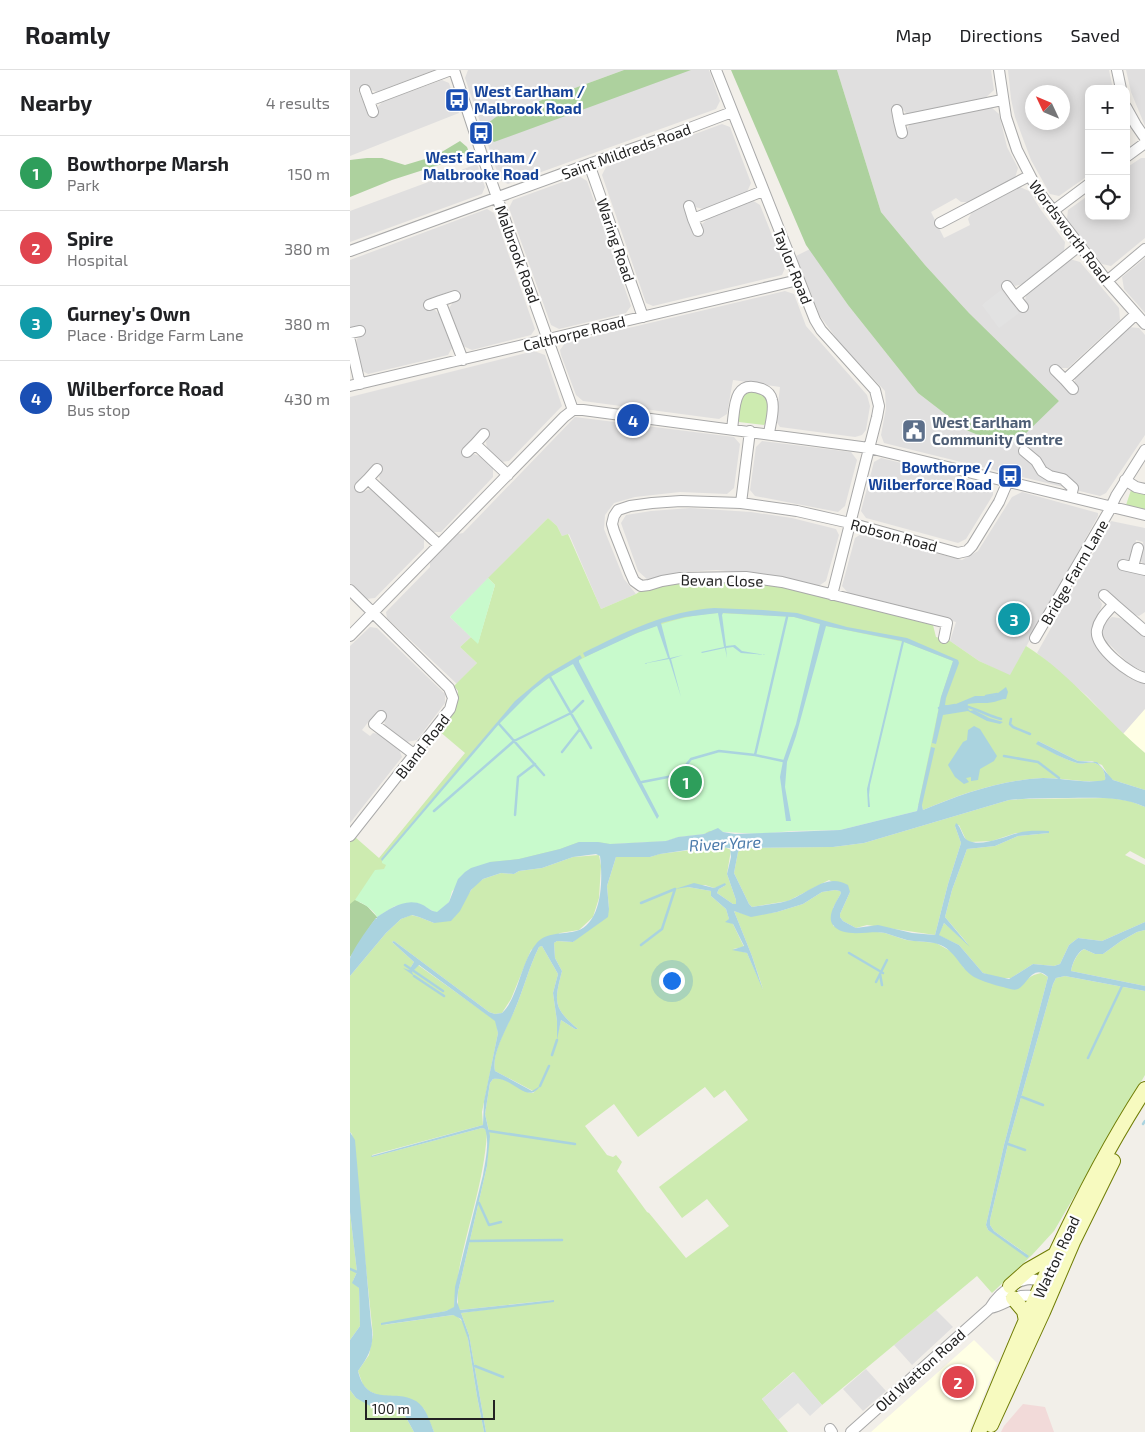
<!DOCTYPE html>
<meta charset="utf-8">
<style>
body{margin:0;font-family:"Exo 2",sans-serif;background:#f2f2f2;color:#202124}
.controls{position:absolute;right:15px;top:15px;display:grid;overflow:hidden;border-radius:10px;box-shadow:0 2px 12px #0003}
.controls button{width:45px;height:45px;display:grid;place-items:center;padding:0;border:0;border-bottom:1px solid #e0e0e0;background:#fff;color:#202124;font:25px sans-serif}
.compass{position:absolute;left:675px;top:15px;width:45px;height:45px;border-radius:50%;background:#fff;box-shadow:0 2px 12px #0003;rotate:314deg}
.scale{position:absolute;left:15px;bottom:12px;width:130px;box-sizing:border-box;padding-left:5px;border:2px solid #222;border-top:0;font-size:14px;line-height:18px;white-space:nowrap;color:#222;-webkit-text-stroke:4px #fff;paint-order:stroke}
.you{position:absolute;left:321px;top:910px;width:18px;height:18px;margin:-12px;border:4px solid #fff;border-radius:50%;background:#1a73e8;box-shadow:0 0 0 8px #1a73e833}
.badge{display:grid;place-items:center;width:32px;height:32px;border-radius:50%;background:#ea580c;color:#fff;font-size:16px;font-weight:700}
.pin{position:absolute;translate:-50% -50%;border:2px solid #fff;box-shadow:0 1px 5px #0006}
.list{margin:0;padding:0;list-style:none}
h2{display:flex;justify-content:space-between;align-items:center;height:65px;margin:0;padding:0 20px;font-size:21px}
h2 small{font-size:16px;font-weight:400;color:#757577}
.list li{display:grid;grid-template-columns:32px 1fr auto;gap:15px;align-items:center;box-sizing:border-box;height:75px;padding:0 20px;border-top:1px solid #e0e0e0}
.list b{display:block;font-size:19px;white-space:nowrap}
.list p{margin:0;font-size:16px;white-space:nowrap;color:#757577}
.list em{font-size:16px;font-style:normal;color:#757577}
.icon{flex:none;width:28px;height:28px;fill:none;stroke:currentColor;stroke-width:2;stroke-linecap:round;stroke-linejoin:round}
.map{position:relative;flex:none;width:795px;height:1362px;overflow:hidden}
header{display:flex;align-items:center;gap:30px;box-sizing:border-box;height:70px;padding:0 25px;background:#fff;border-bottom:1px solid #e0e0e0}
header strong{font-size:24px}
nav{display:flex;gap:28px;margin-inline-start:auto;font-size:18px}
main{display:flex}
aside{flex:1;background:#fff}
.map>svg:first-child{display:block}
.residential{fill:#e0dfdf;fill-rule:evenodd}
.commercial{fill:#f2dad9}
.education{fill:#ffffe5}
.grass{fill:#cdebb0;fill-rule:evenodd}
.forest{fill:#add19e}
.park{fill:#c8facc}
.parking{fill:#e2e2e2}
.water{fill:#aad3df}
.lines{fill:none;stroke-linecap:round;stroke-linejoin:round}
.stream{stroke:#aad3df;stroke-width:2.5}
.minor-casing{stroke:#a9a9a9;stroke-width:12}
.secondary-casing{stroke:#707d05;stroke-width:16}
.minor{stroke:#fff;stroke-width:10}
.secondary{stroke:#f7fabf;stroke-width:14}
.labels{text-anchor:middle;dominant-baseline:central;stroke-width:4.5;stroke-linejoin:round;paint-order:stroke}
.transit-label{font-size:15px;font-weight:bold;fill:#164399;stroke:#fff;text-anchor:start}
.street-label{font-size:15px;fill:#222;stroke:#fff}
.service-label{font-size:15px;font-weight:bold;fill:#4e5e75;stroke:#fff;text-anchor:start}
.water-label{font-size:16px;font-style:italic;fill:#4a7aab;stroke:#fff}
</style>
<header>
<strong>Roamly</strong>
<nav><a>Map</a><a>Directions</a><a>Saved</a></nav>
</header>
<main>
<aside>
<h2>Nearby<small>4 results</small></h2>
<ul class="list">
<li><span class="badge" style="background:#2e9e5b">1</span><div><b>Bowthorpe Marsh</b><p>Park</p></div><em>150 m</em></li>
<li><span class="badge" style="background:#e0444e">2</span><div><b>Spire</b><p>Hospital</p></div><em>380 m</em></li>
<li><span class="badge" style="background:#0f9aa8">3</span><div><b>Gurney's Own</b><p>Place · Bridge Farm Lane</p></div><em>380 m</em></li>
<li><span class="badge" style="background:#1a4fb4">4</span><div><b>Wilberforce Road</b><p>Bus stop</p></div><em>430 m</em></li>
</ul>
</aside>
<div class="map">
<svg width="795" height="1362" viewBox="0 0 795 1362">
<rect width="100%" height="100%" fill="#f2efe9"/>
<path class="residential" d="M0,0H84L27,22L21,20L19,15L8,19L19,47L29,44L27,38L32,32L92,10L99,13L109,43L0,86Z
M118,0H274L146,47L341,0H359L370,31L366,39L158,114L150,110L115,8Z
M487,0H641L644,20L633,30L562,45L557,44L549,36L541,37L547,66L556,65V60L561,53L641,37L649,44L657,77L668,98L665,108L619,132H611L606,128L581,142L594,168L620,155L618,149L622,142L670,117L679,121L691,140L715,172L714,182L673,214L665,216L660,212L653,218L670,241L677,235L675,230L677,223L720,189L730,192L769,238L770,250L718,298H711L707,295L701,301L725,313V307L778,257L789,258L795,265V365L756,423L750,426L534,373L531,365L536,338L535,321L489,272L470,246L446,186L460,179L498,235L568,323L616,360L640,370L709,331L619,243L575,195L531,142Z
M658,0H759L763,19H739V105L709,126L700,124L681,90L665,47L661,29ZM682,22H712V52H682Z
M776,0H795V56L781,22Z
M372,54L380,57L401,113L397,122L353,139L345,137L341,133L333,136L343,164L352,160L351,156L353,153L360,147L402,130L410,135L435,198L432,205L303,236L296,233L252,105L256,97Z
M791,88H795V168L761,196L752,194L717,149L718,140L739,125V146H776V98Z
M127,94L135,117L132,124L0,172V141Z
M229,106L237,111L281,236L276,243L209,259L201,255L159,138L163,130Z
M137,139L144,143L185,259L181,265L122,280L113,276L99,238L106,228L103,220L75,231L78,240H85L91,246L102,278L98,285L18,304L11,300L6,274L7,269L14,263L11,255L0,258V190Z
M795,188V243L774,219L772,207Z
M435,221L444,224L456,256L517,325L520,336L516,360L512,365L505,367L430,357L426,351L430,317L383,310L377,344L369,349L233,331L226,325L211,285L210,280L215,273Z
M184,281L195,285L212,336L159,391L151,392L137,378L136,372L138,366L132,359L111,380L118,387L124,384L132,387L143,398V407L91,462H81L31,413L29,406L32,399L25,393L4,415L12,422L20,419L25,421L74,469V478L25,528L16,529L0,513V327Z
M225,347L384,367L390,374L384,418L377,424L330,422L285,427L264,433L255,445L254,459L274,509L286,524L251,539L219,464L212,466L207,456L198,448L100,547L121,567L110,577L127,593L107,614L37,548L36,542L80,497V492L108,464L113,463Z
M412,371L501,382L507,390L495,436L488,442L405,426L400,420L406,377Z
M531,388L638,414L643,418V425L616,469L608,473L516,448L511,441L524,392Z
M672,422L748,443V446L660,606L629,591L600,571L606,552L499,524L492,516L505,468L511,464L612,490L628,481L662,427Z
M340,438L401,442L442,448L486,459L489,465L476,511L467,517L416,505L367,500L329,502L298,510L288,501L271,453L276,445L301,441Z
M761,451L795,458V496L789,489L793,472L786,470L780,500L795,504V542L789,546L782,544L756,521L749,529L752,534L751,538L746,547L741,560L742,567L749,580L779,608L795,614V683L773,664L737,626L687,583Z
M762,547L769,548L776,551L793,566L795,565V602L780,595L757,572L753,564V557L757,551Z
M20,557L27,558L95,624V633L67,670L57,672L35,655L34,650L36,647L27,641L12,660L20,666L23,663L29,664L49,679L52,687L0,753V576Z
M586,1240L603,1257L562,1295L544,1275Z
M516,1299L536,1321L513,1341L493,1319Z"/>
<path class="commercial" d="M673,1334L695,1337L704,1362H651L654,1356Z"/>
<path class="education" d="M795,639V683L773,664Z
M624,1270L647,1293L619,1362H521Z"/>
<path class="grass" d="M400,320L416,326C420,335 421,347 414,355L389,352L387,348L388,328Z
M781,420L795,423V440L776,435Z
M198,448L207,456L212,466L218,464L251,539L286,524L292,520L324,514L403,513L433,517L583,555L586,567L600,571L629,591L660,605L676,576C721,604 755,649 795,683V720L763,710L760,708L752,695L742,691H728L688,671L687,674C700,681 713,689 727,693C734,695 740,690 747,694C753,697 756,704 755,711C735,713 714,708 693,708C651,710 611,724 573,740L572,735L328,767L316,771L260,774L0,834V769L5,767L29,788L115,683L89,661C99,648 108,638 108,621L104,616L127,593L110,577L121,567L128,573L145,515L138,508Z
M760,728L780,731L795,737V789L780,781L775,785L795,795V852L752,871L728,868L719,875L710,894L704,896L683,894L661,908H649L633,903L609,875L588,865L594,853L618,874L595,847L602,820L617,779L645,776L668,766L699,763H666L642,771L620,772L616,770L609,755L605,756L611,773L598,814L585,865L517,855L506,858L493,851L490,847V844L500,822L479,810L438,831L402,837L399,834L384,803L388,782L392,778L483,777L514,773L659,730L674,729Z
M365,777H374L381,780L377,804L386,830V834H383L367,823L369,819L376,815L364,818L355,815L329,818L338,817L361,821V826L376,839L380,852L383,854L394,877L383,879L397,883L413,919L402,886L384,841L401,846L427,842L453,834L472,822L485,820L490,821L491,823L483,838V856L535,863L556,870L586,873L604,883L614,898L669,918C676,910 680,905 691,903L698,907L654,1075L636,1155L638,1160L678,1185L644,1161L640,1155V1150L658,1074L703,914L706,908L715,906L795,921V1005L704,1161L682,1185L642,1223L627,1206L472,1335L443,1302L412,1329L438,1362H136L119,1265L111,1243L204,1230L109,1240L108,1237V1222L137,1096L139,1061L135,1044L140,1013L143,1009C157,1006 167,1019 180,1023H183L188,1018L183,1021L145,1001C141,983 158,955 165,939C174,918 179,897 189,877L192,876L208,904L203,923L207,951V966L211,950L225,959H228C203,938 204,932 212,901L205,888L204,873L207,871L223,872L259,839L257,816L266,787H300L309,784ZM355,1017L364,1028L375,1020L398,1050L309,1117L332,1148L357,1129L379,1156L336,1188L299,1143L297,1142L267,1101L272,1092L266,1085L263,1087L257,1085L235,1056L264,1034L288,1067Z
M249,785L251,796L249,828L243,847L229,860L210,863L181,880L161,929L152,943L145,944L139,942L44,871L42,872L64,892L59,900L62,902L68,895L146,951L148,963L132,1042L133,1055L22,1085V1087L132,1058L135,1059L137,1063C133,1124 108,1178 104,1238L96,1241L32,1255L103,1245L107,1246L114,1253L118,1269L127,1326L134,1362H84L74,1339L44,1326H30L19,1321L13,1315L8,1301L19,1285L23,1265L2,1064L0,1062V906L36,863L51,849L61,845L69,847L84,853L116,827L125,815L133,809L151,803L164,804L169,801L192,798L223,787Z
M795,860V916L721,901C722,894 727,883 734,879L745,884H753L771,871L787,862Z
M0,1142L7,1202L3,1211L9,1218L10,1256L0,1270Z
M0,1320L6,1328L31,1339H43L53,1342L64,1362H0Z"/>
<path class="forest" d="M274,0H341L144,72L139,67L136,59L138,53L146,47Z
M381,0H487L531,142L575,195L619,243L709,331L673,366L661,372L640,370L616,360L568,323L498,235L456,175Z
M110,71L117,77L120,85L42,110L0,127V90L17,88H32L55,95L85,86Z
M5,830L17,836L28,848H26C16,861 10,874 0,887V834Z"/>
<path class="park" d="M138,508L145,515L128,574L100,547Z
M368,543L444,547L476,556L554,572L603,591L591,627L567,741L490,760L442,761L409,764L359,761L354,764L328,767L316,771L260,774L248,772H229L210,779L169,789L140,792L102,821L99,832L87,843L67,833L45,836L27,847C22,838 14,834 5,830L25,800L34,799L36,795L32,793V791C66,751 98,711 133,672C149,654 166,633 185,618C211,598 241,584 271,570C303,556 333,545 368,543Z"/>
<path class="parking" d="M651,220L669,243L649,258L632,235Z
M444,1302L472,1335L460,1346L448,1333L428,1350L412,1329Z"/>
<path class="water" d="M364,538L413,540L447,543L497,557L557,568L608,590L609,593L596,628L595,635L601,636L625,626H644L656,617L658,622L656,629C651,629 649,631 644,632C635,634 627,632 618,634L617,637L620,641L624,640L639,648L653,652L650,654L637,651L618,641L593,645L586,674L582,673L591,627L603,591L554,572L520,715L519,725L520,737H518L517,719L552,571L476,556L446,666L437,692L435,717L441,751H436L430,707L433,691L446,654L470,554L444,547L373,543L372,545L376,576L385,575L392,581L416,585L391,583L383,577L376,578L377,588L375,578L352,583L351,582L374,577L368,543L335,547L311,553L320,588L333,585L321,589L331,627L319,589L292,594L318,588L307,556L287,563L235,587L233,583C275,562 317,541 364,538Z
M230,585L232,588L229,590V592L309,746L307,749L223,594L200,607L183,620L149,654L32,791L31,789L165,631L196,605Z
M624,656L630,659L647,686L644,691L630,699L628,710L621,711V707L616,708L619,712L614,714L605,707L598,695L613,672L617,670L618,660Z
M688,671L728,691L747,692L763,710L795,720V737C771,726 744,728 718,728C698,728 679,728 659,730L514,773L483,777L392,778L388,782L384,803L399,834L402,837C414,835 426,834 437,831C458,824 476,802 498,815L500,822L490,844V847L493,851L506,858L528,855L562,863L585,865L598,814L611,773L605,756L606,753C612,757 612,769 619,771C632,777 656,766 668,763C678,760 689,761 699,761V763L668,766L645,776L617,779L602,820L595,847L620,877L594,853L589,865L609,875L633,903L659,909L683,894L704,896L710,894L719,875L728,868L752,871L795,852V860L787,862L771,871L753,884H745L734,879C727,882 722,894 721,901L795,916V921L715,906L706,908L703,914L658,1074L640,1150V1155L644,1161L679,1186L677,1188L638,1160L636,1155L654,1075L698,907C683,893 678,914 668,919C663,921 657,918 653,917C644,915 632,911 624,907C608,897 605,877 584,873C575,871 566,872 557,870C549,868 542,865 535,863C521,860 493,869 483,855C476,846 487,831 491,823L490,821L485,820L472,822L453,834L427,842L401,847L384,841L402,886L413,920L397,883L382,880L394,876L383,854L375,852L379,849L376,839L361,826V821L338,817L325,819L344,813L364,818L375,813L376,815L369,819L367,823L383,834H386V830L377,804L381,787L380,778L365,777L344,779L310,784L300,787H266L257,816L259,839L258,847L223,872L207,871L204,873L205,888L212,901C204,932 203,938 228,959H225L211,950L207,970V951L203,923L208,904L192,876L189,877C179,897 174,918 165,939C159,955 141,983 145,1001L182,1021L190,1016C177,1036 162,1005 143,1009L140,1013L135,1044L140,1066L137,1096L108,1222L107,1232L110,1240L204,1230V1232L111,1243L119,1265L136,1362H134L127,1326L118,1269L111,1249L103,1245L31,1255V1253L96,1241L104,1237L105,1217L133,1105C135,1092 140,1072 135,1059L132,1058L22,1087L21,1086L133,1055L134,1031L148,963L145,951L69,895L62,902L64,906L53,898L59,900L64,892L42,872L44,871L139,942L145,944L152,943C168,929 171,891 186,874C194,863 209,864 222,862C253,858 253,809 250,786L246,784L223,787L192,798L169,801L164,804L151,803L133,809L121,820L110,841L101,851L84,853L69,847L62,845L51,849L36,863L0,906C0,900 0,894 0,889C1,882 20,855 26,848L27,849V847C40,839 56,827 73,835C78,838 81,841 87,842L99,832L108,809L115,802L121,798L140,792L169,789L210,779L229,772H248L260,774L316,771L328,767L354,764L368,758L373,762L385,764L490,760L567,741L581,677L585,678L572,735L573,740C612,724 651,710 693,708C713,708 735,714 755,710C756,704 753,697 747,694C740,690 734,695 727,693C713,689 699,681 686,674Z
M0,1062L5,1070L21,1253C25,1275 20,1284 8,1301C17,1338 44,1318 66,1331C76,1337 80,1352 84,1362H64L53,1342L44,1339L22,1337L6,1328L0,1320V1270L10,1256L9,1218L2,1213L7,1202L0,1142Z"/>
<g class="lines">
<path class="stream" d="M200,607L241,678
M636,626L647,624
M615,636C628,639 638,646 651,649
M589,638L605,635
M661,649L660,654L663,657L680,664
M149,654L194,705
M212,682L230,659
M405,685L437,547
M654,686L688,692L709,708
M292,712L328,705L341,689L369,681L405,685L433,691
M84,741L164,671L221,643L233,631
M165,745L168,707L185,694
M291,833L325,819
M291,875L312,859L325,819
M499,883L533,903
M55,895L93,921
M530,904L532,915
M64,906L94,926
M526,912L537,890
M202,985L207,970
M738,988L772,916
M190,1016L199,996
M672,1027L693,1035
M793,1054L795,1051
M139,1061L225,1074
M658,1074L675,1080
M129,1133L139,1155L151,1152
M119,1171L212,1170
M0,1199L7,1202
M125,1296L153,1307"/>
<defs>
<path id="minor" d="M104,0L133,88L223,340
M366,0L465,250L471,260L525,320L529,336L527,347L482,525
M649,0L656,47L667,80L688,121L757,211L795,254
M767,0L771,19
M15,20L19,31L101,0
M19,31L23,42
M776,37L786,55L795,68
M547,40L549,51L652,30
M549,51L552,63
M776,87L795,73
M239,94L293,247
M339,136L343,149L413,121
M703,141L739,114
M343,149L348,161
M590,153L679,106
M0,181L239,94L316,67L382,42
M757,211L795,179
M657,216L665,227L729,176
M105,226L90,231L113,290
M665,227L673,237
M79,235L90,231
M0,263L10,261
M0,271L10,314
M705,300L715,310L785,245
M715,310L723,319
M0,316L448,210
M382,359C385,340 382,308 412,319C417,321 421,325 422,330C425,340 420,354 419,364
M134,364L125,374L158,405
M674,381L686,391L692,401L700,406L713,409L723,418L721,426
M117,382L125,374
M27,399L18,409L89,475
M775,410L786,417L795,419
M10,417L18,409
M391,433L400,361
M773,495L795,500
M783,497L788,478
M0,520L99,618L103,628L100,639L0,766
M754,525L764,534C757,542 749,549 747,560C744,577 780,605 795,608
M764,534L795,561
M0,566L214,347L223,340H233L519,378L795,445
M594,568L597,553L432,512L396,507L330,508L312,511L299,515L291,516L284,511L280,502L264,461L262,454L264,446L268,440L280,436L302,433L331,431L391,433L447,441L500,453L608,483L617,481L622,476L649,432L658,411
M685,568L759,441L766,426L795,380
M31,646L24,654L65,685
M640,1238C651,1236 660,1229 671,1226C678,1225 684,1227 691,1225
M480,1359L482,1362
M501,1362L640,1238C649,1222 681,1195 696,1218"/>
<path id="secondary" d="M660,1216L678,1200L706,1184
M663,1228L674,1241L676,1251
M641,1355L693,1242L723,1172L763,1091
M629,1362C677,1245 726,1126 795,1019"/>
</defs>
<use href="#minor" class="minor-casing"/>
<use href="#secondary" class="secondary-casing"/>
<use href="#minor" class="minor"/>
<use href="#secondary" class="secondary"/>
</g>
<defs>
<symbol id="bus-square" viewBox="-11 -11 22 22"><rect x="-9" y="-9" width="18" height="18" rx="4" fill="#1a4fb4" stroke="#fff"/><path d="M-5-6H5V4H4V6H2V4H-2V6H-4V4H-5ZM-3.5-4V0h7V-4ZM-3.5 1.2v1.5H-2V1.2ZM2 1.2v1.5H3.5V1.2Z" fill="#fff"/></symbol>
<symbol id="civic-square" viewBox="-11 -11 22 22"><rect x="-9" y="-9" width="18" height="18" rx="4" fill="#5c6f8a" stroke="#fff"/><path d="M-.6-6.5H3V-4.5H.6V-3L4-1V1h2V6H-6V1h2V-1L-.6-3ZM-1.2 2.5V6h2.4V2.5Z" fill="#fff"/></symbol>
</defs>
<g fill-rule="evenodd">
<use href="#bus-square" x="93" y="16" width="28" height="28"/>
<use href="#bus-square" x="117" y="49" width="28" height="28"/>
<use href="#civic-square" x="550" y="347" width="28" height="28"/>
<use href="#bus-square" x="646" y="392" width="28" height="28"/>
</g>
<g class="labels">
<g class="transit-label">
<text x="124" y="21">West Earlham /<tspan x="124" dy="17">Malbrook Road</tspan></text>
<text x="131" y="87" text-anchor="middle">West Earlham /<tspan x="131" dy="17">Malbrooke Road</tspan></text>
<text x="642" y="397" text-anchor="end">Bowthorpe /<tspan x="642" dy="17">Wilberforce Road</tspan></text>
</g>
<g class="street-label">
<text transform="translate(276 81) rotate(-20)">Saint Mildreds Road</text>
<text transform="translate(720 161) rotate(53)">Wordsworth Road</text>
<text transform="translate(266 170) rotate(71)">Waring Road</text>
<text transform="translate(168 184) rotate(70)">Malbrook Road</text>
<text transform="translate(443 196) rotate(68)">Taylor Road</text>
<text transform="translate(224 263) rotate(-14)">Calthorpe Road</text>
<text transform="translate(544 465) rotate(15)">Robson Road</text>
<text transform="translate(724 502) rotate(-60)">Bridge Farm Lane</text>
<text transform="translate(372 510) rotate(1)">Bevan Close</text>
<text transform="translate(72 676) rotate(-52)">Bland Road</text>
<text transform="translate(706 1187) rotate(-65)">Watton Road</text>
<text transform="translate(570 1300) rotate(-42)">Old Watton Road</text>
</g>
<g class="service-label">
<text x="582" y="352">West Earlham<tspan x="582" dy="17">Community Centre</tspan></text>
</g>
<g class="water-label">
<text transform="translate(375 773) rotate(-3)">River Yare</text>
</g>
</g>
</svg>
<div class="controls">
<button>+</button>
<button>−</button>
<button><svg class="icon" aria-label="locate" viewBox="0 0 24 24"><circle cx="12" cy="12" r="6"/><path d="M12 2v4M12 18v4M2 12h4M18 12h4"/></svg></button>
</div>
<svg class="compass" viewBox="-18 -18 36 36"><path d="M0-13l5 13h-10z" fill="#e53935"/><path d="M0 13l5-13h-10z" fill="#757577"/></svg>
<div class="scale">100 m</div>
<div class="you"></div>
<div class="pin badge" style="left:336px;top:712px;background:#2e9e5b">1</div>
<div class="pin badge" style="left:608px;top:1312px;background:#e0444e">2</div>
<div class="pin badge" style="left:664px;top:549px;background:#0f9aa8">3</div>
<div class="pin badge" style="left:283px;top:350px;background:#1a4fb4">4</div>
</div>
</main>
